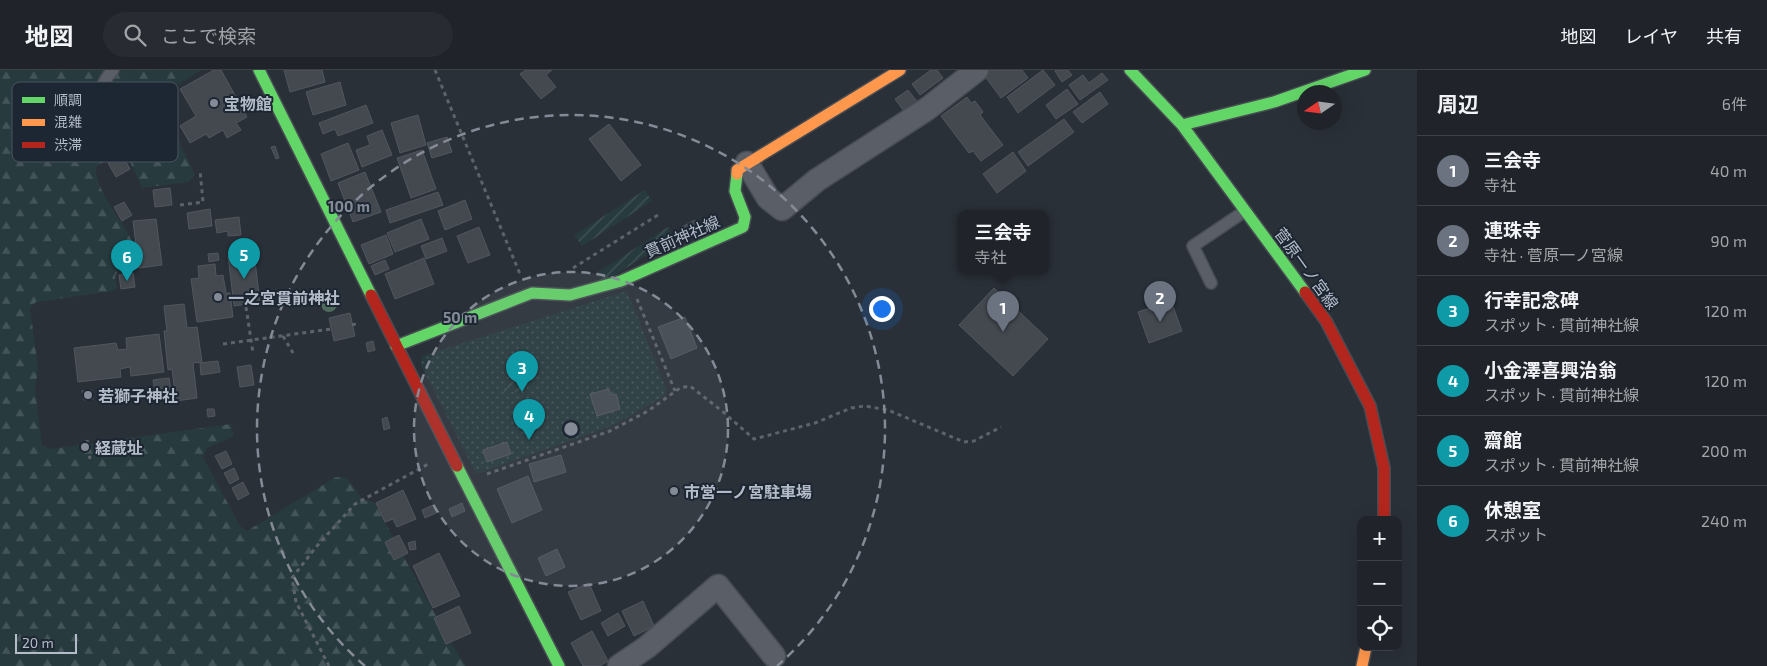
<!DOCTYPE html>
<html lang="ja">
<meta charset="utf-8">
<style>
body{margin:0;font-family:"Exo 2","Noto Sans JP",sans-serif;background:#282c32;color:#f1f3f6}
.controls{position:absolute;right:15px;bottom:15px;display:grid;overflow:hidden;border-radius:10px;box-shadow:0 5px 20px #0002}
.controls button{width:45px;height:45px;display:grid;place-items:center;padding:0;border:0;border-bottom:1px solid #3d4147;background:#20242a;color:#f1f3f6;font:25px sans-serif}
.compass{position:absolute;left:1297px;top:15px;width:45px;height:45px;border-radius:50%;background:#20242a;box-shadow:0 5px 20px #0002;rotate:257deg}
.scale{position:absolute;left:15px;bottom:12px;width:62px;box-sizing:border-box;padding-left:5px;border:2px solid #b4bcc9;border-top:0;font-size:14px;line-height:18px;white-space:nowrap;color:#b4bcc9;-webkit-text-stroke:4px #1d2633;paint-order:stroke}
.you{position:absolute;left:881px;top:238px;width:18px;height:18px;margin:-12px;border:4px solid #fff;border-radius:50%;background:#1a73e8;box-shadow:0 0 0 8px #1a73e833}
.badge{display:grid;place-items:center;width:32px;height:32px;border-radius:50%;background:#848b96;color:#fff;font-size:16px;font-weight:700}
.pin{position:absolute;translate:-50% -41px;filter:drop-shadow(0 1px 2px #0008)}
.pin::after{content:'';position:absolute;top:26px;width:18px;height:15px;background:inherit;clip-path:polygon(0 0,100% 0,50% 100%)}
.popup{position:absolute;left:957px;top:140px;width:92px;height:65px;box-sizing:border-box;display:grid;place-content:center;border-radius:10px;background:#20242a;filter:drop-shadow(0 1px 4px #0005);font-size:16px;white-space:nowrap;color:#a2a4a8}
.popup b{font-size:19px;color:#f1f3f6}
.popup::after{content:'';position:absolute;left:50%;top:100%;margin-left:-10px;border:10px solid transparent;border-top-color:#20242a}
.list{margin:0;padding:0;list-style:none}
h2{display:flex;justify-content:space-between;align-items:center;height:65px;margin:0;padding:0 20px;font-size:21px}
h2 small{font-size:16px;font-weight:400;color:#a2a4a8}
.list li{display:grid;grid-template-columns:32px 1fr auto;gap:15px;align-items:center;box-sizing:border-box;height:70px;padding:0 20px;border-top:1px solid #3d4147}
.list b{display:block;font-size:19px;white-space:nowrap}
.list p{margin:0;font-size:16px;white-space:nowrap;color:#a2a4a8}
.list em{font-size:16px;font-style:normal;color:#a2a4a8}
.icon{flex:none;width:28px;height:28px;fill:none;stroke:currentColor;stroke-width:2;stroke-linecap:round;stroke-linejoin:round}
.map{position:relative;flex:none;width:1417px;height:596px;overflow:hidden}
header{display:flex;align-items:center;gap:30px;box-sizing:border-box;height:70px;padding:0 25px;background:#20242a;border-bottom:1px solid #3d4147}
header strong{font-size:24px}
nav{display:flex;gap:28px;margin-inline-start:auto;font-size:18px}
.search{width:350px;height:45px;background:#282c32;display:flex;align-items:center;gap:12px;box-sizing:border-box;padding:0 18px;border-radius:28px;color:#a2a4a8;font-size:19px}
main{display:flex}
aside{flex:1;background:#20242a}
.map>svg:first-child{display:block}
.forest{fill:url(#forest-firs)}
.park{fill:url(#park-dots)}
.garden{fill:url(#garden-furrows)}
.building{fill:#444950;stroke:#52575f}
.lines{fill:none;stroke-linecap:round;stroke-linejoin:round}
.lane-casing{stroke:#484c53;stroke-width:14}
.street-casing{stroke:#484c53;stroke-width:25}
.fast-casing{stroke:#484c53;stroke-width:14}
.slow-casing{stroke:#484c53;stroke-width:14}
.jam-casing{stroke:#484c53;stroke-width:14}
.path{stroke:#5d636a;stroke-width:3;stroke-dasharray:4 4;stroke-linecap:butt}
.lane{stroke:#5a5e66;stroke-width:11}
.street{stroke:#5a5e66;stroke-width:22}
.fast{stroke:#63d668;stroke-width:11}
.slow{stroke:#ff974d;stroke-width:11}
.jam{stroke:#b3261e;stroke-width:11}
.tree{fill:#4e6a5a}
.ring{fill:none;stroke:#848b96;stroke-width:2.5;stroke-dasharray:9 6}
.poi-dot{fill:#848b96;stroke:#1d2633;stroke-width:2}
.labels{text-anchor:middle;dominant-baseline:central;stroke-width:4;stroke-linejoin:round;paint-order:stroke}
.poi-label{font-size:16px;font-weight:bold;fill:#b4bcc9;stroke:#1d2633;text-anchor:start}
.street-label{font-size:16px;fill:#b4bcc9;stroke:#1d2633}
.key{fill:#1d2633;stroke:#4a5360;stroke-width:1}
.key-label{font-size:14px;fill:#b4bcc9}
.centre{fill:#848b96;stroke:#1d2633;stroke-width:2.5}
.ring-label{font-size:15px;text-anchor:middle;font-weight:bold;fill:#848b96;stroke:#1d2633;stroke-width:4;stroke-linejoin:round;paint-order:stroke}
</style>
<header>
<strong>地図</strong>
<div class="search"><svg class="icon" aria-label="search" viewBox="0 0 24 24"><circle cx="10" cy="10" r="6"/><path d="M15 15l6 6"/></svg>ここで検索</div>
<nav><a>地図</a><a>レイヤ</a><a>共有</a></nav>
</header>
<main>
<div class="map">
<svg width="1417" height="596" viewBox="0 0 1417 596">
<defs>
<pattern id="forest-firs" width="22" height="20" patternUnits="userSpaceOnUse" patternTransform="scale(1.25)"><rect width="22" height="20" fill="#273a3e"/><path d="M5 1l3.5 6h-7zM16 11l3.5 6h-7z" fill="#445559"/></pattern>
<pattern id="park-dots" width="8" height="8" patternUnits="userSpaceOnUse" patternTransform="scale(1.25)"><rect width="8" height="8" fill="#273a3e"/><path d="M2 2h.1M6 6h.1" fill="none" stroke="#445559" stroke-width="1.8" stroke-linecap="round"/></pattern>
<pattern id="garden-furrows" width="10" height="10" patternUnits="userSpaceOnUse" patternTransform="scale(1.25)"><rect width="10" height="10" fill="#273a3e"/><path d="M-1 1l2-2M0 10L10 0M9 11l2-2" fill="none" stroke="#445559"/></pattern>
</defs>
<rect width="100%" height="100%" fill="#2a3038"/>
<path class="forest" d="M0,0H201L162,25L160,31L195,105L189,112L142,118L126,83H121L96,96C94,132 148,167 133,200L118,201L115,206L117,218L113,221L36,232L30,238L38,298L35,320L42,375L51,379L231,354L234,366L207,378L203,387L240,456L247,461L336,407L347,408L363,430L374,432L450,572L466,596H0Z"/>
<path class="park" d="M627,221L667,321L664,326L614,355L476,404L421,295L422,286Z"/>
<path class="garden" d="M645,120L652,131L582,176L574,165Z
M668,157L674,167L603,213L597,203Z
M530,302L535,308L532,315L515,322H504L503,314L513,306Z"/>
<path class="building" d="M214,0H221L247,47L236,53L241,60L227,68L223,60L209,68L206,64L190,73L180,56L196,46L180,19Z
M284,0H322L325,12L290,22Z
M526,0H552L546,5L556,17L541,29L520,4Z
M931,0H937L943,8L920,25L912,14Z
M991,0H1022L1028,8L1001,28L984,5Z
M1043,0L1055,15L1018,43L1007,27Z
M1056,0H1068L1072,5L1062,12L1055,1Z
M1102,3L1108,10L1080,30L1069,15L1083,5L1089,13Z
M340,12L346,35L313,45L306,22Z
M1067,19L1078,34L1056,49L1046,35Z
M908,20L919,34L906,44L895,29Z
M1100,22L1108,34L1082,53L1073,42Z
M967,27L971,33L975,31L983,42L980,45L1003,75L981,91L973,81L969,83L941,46Z
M366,35L373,53L338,66L335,59L323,64L319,53Z
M418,45L426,75L400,83L391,53Z
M1064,49L1074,62L1028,96L1018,82Z
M609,54L641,95L621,111L589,69Z
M382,60L392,85L362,97L356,80L370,75L367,66Z
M447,67L452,82L432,88L427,73Z
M348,73L359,100L331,111L321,84Z
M275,76L279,88L276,89L271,77Z
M422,80L436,119L411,128L397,88Z
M1013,82L1026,101L997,123L983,104Z
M122,85L130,99L116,107L108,93Z
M365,102L381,142L353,152L338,113Z
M170,118L172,135L155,137L153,120Z
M438,122L443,135L390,153L386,140Z
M465,130L472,149L445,160L438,141Z
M124,132L132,145L122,151L114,137Z
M210,139L212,156L189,159L187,143Z
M239,147L241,165L228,166V161L217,163L215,150Z
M156,149L162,195L139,198L133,151Z
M421,149L429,169L395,182L387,163Z
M695,150L699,160L684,167L680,158Z
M479,157L490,185L468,193L457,166Z
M386,165L393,184L369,194L361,175Z
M442,168L447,181L426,189L421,176Z
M250,175L251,183H254L260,232L234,236L228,186L236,185L235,177Z
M218,183L219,190L209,192L208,184Z
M424,188L434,214L395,229L385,204Z
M385,190L389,199L375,205L371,196Z
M215,194L216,206L223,205L226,223H230L233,247L197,252L191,209L199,208L198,196Z
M133,203L135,217L121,219L119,205Z
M994,218L1048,269L1013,306L959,255Z
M1171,231L1182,261L1149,273L1138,242Z
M184,234L187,258L197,257L202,292L193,293L197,328L176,331L172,299L168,300L164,261H167L164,236Z
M350,243L355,266L334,271L329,248Z
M685,247L697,278L671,289L658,257Z
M159,264L164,302L131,306L130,297L120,299L121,307L78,312L74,278L116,273L118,280L127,279L126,268Z
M373,271L375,280L368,282L366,273Z
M218,291L220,302L201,305L200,293Z
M251,295L254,315L240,317L237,297Z
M169,308L171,320L155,322L153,310Z
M609,319L611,325L616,324L620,339L597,346L590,324Z
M92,320L93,329L84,330L82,321Z
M207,339H214L215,346L208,347Z
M387,347L390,358L384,360L382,349Z
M507,372L511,384L487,392L483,380Z
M226,381L232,394L222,399L215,386Z
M561,385L566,402L534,412L529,394Z
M234,398L239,409L230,414L224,403Z
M528,406L542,440L512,453L497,419Z
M243,412L249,424L238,430L232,418Z
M403,420L416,449L397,457L393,449L385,452L376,433Z
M462,433L465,441L452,447L449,439Z
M433,435L436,443L425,448L422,440Z
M399,465L408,483L394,490L385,472Z
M415,471L416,479L410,480L408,473Z
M557,479L565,497L546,506L538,488Z
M439,483L460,526L433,538L413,496Z
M589,513L601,541L581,550L568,522Z
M643,531L654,556L634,566L622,541Z
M459,536L471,563L446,574L434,548Z
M618,543L625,556L608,566L601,553Z
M592,561L608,591L600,596H583L571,573Z"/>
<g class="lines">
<defs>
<path id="lane" d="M95,62C96,40 97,16 113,0
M1211,213L1193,176L1245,141"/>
<path id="street" d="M747,93L768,128L782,139L817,110L927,39L977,0
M619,596L647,577L718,516L774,586"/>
<path id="fast" d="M259,0L371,225
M1130,0L1182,55L1305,222
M1182,55L1274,32L1365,0
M396,276L532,223L570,225L621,211L743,157L745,147L735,121L737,104
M457,396L559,596"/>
<path id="slow" d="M737,104V100L900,0
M1362,596L1366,577"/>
<path id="jam" d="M1305,222L1326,251L1370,336L1384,398V450
M371,225L457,396"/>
</defs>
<use href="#lane" class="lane-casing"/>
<use href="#street" class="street-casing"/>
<use href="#fast" class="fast-casing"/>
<use href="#slow" class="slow-casing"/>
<use href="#jam" class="jam-casing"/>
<path class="path" d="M435,0L520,204
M180,135L203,132L200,100
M573,198L658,145
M637,229L675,321
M246,237L253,283
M352,255L359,253
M283,266L293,283
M223,274L331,259
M87,370L90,389
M487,404L610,361L648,341L680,318L690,316L722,341L754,369L815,353L851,338L865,336L888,340L964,372L974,371L1001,357
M329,596L296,532L292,508L316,477L355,434L430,393"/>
<use href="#lane" class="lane"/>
<use href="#street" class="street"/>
<use href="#fast" class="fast"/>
<use href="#slow" class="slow"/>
<use href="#jam" class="jam"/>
</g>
<circle class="tree" cx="329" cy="234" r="8"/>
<circle cx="571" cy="359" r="157" fill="#848b96" fill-opacity=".12"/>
<g class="ring">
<circle cx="571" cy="359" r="157"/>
<path d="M365 596A314 314 0 1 1 777 596"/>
</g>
<g class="poi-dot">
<circle cx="214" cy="33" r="5"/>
<circle cx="218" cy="227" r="5"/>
<circle cx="88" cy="325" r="5"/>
<circle cx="85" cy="377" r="5"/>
<circle cx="674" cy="421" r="5"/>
</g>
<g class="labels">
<g class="poi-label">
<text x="224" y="33">宝物館</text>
<text x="228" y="227">一之宮貫前神社</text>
<text x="98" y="325">若獅子神社</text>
<text x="95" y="377">経蔵址</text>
<text x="684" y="421">市営一ノ宮駐車場</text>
</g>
<g class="street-label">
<text transform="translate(682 166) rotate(-24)">貫前神社線</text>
<text transform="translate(1307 198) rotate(54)">菅原一ノ宮線</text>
</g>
</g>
<rect x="12" y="12" width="166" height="80" rx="8" class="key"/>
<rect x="22" y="27" width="23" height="6" fill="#63d668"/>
<rect x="22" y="49" width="23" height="7" fill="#ff974d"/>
<rect x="22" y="72" width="23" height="6" fill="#b3261e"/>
<g class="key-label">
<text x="54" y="35">順調</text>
<text x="54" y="57">混雑</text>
<text x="54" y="80">渋滞</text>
</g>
<circle cx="571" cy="359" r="8" class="centre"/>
<g class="ring-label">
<text x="349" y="142">100 m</text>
<text x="460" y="253">50 m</text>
</g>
</svg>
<div class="controls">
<button>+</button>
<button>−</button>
<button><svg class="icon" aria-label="locate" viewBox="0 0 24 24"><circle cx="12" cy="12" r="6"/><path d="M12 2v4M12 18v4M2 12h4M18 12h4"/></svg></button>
</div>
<svg class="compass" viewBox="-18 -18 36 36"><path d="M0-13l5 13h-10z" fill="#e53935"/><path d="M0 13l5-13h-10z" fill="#a2a4a8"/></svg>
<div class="scale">20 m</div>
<div class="you"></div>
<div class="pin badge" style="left:1003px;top:262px;background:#6b7280">1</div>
<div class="popup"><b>三会寺</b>寺社</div>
<div class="pin badge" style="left:1160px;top:252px;background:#6b7280">2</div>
<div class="pin badge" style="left:522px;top:322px;background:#0f9aa8">3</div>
<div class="pin badge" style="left:529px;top:370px;background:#0f9aa8">4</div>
<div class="pin badge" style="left:244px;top:209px;background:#0f9aa8">5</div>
<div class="pin badge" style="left:127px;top:211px;background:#0f9aa8">6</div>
</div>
<aside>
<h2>周辺<small>6件</small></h2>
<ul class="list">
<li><span class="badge" style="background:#6b7280">1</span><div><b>三会寺</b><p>寺社</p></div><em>40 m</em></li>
<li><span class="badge" style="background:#6b7280">2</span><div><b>連珠寺</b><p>寺社 · 菅原一ノ宮線</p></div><em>90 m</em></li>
<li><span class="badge" style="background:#0f9aa8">3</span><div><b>行幸記念碑</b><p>スポット · 貫前神社線</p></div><em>120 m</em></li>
<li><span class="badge" style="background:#0f9aa8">4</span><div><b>小金澤喜興治翁</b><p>スポット · 貫前神社線</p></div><em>120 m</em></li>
<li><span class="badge" style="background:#0f9aa8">5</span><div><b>齋館</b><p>スポット · 貫前神社線</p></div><em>200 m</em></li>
<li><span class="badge" style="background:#0f9aa8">6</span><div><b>休憩室</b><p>スポット</p></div><em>240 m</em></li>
</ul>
</aside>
</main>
